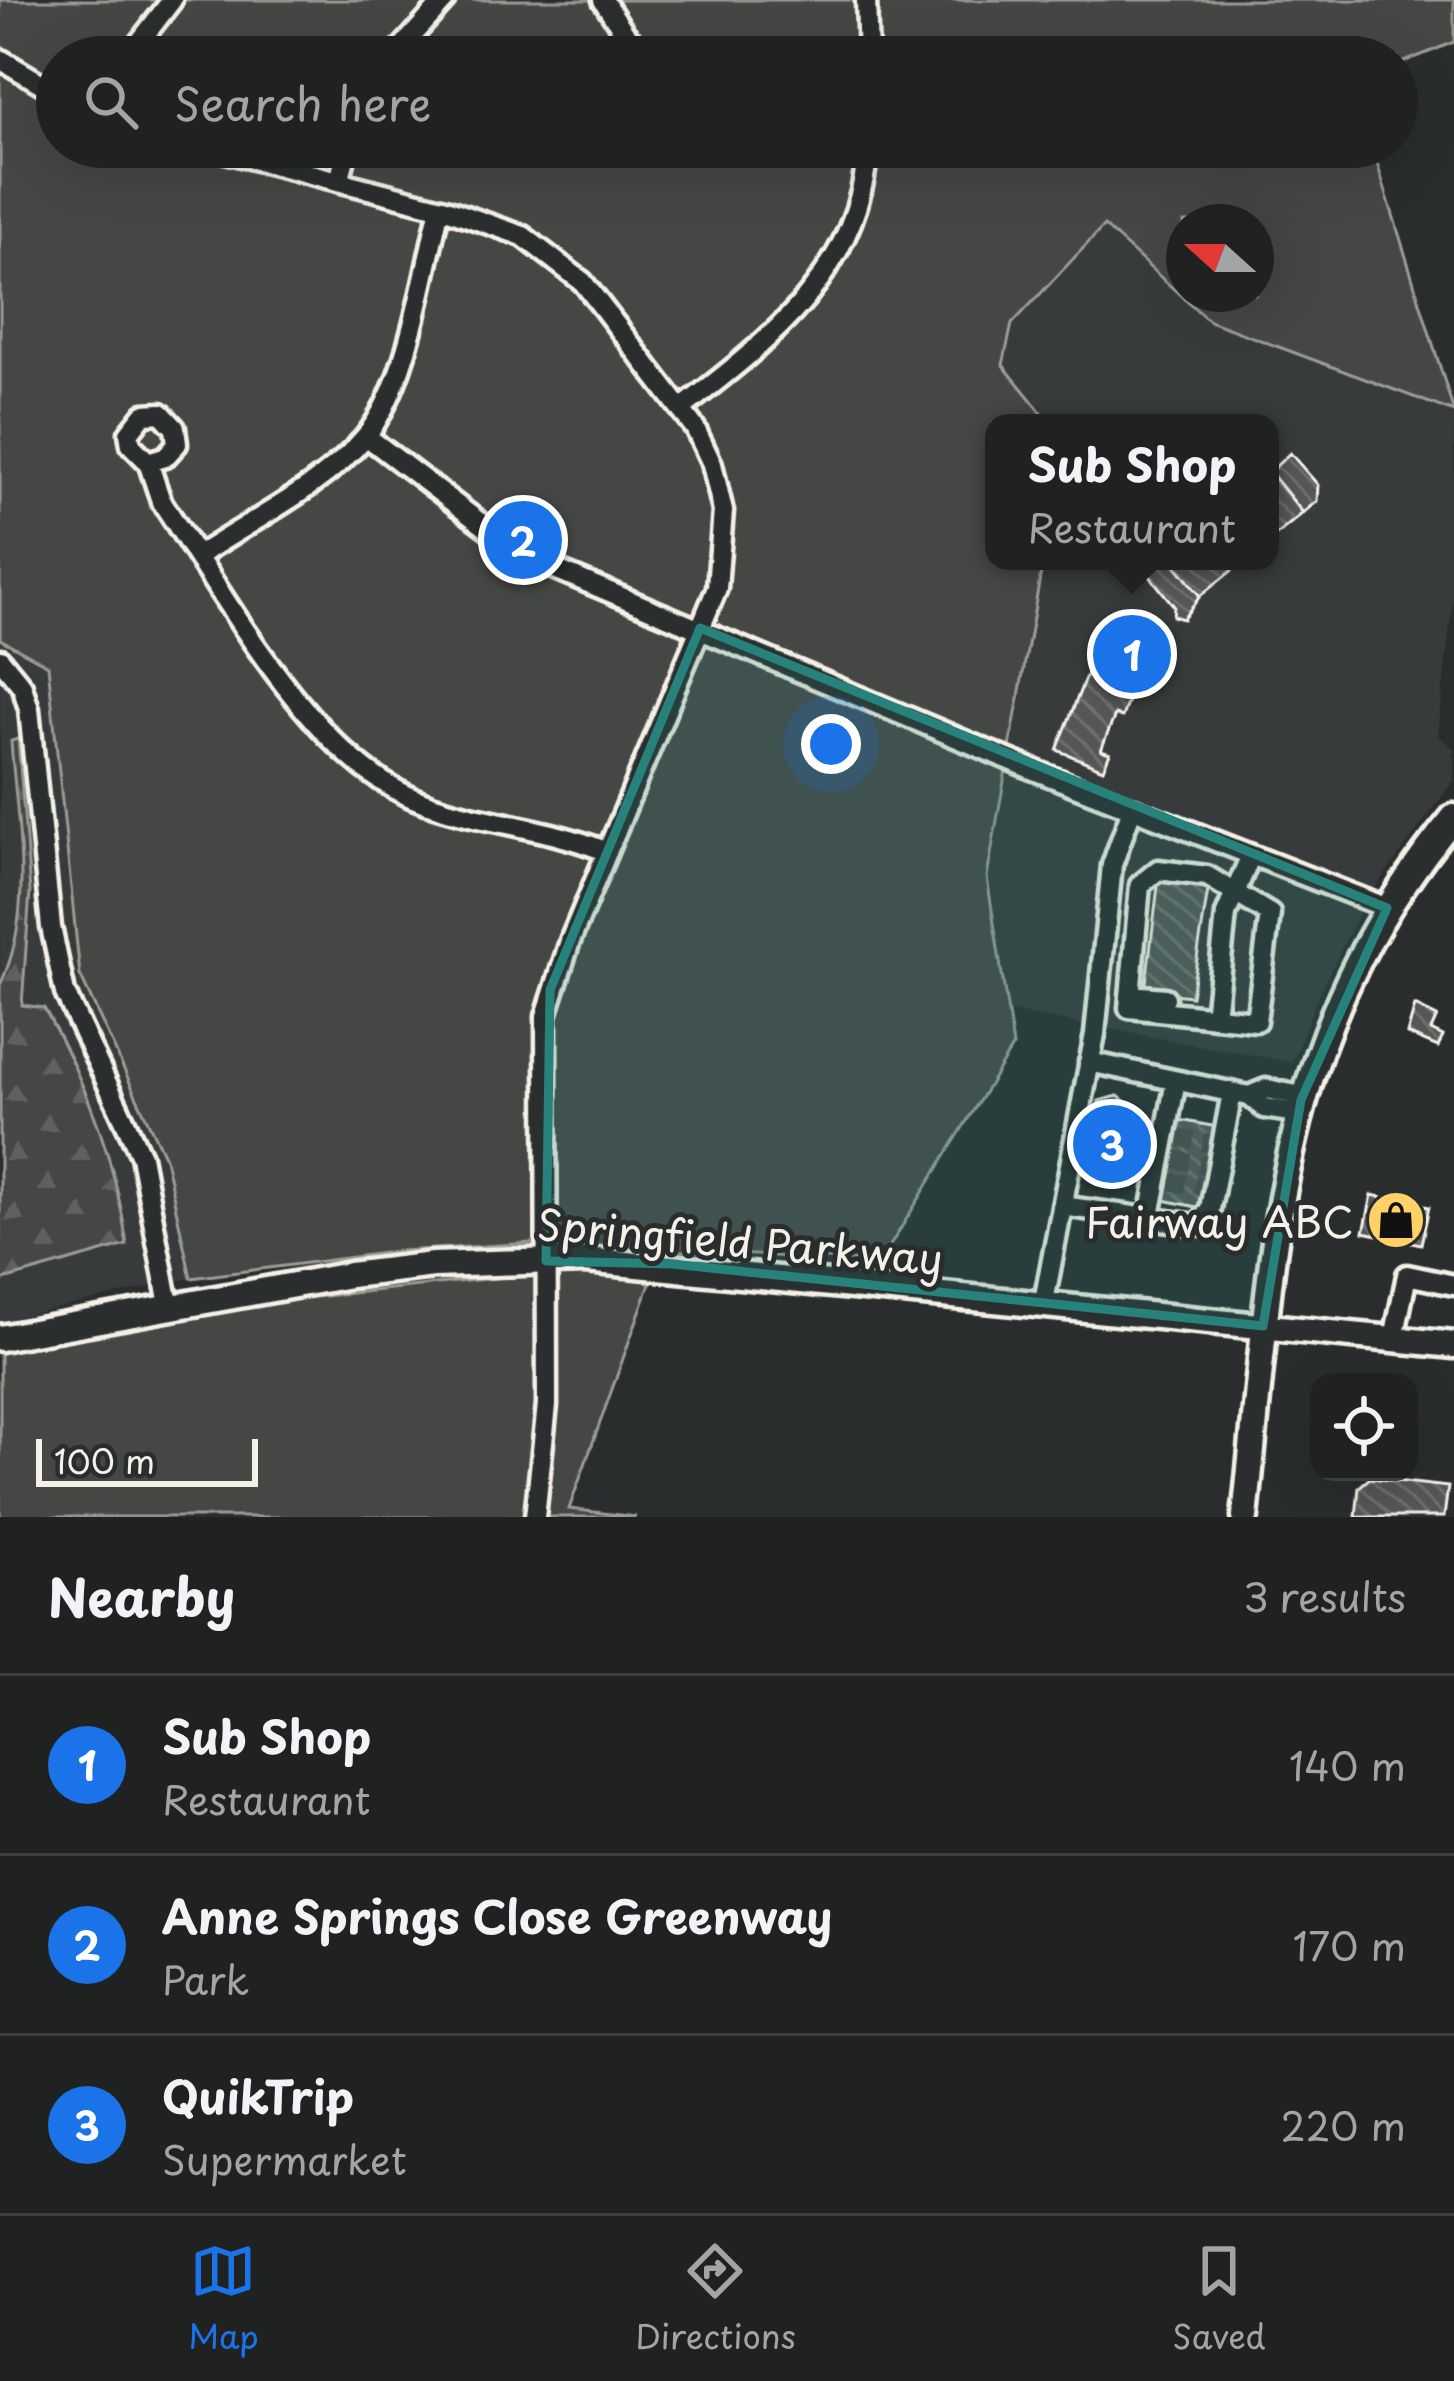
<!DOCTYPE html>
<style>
body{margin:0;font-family:"Playpen Sans",sans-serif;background:#282a2a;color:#f1f3f6}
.controls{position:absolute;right:36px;bottom:36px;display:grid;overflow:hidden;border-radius:24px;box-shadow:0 12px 48px #0002}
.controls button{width:108px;height:108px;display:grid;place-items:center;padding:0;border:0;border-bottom:3px solid #3d3f40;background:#202222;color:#f1f3f6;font:60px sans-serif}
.compass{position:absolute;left:1166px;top:204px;width:108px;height:108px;border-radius:50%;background:#202222;box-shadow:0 12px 48px #0002;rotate:291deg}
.scale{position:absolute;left:36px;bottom:30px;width:222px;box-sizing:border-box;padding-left:12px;border:6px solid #f4f1e8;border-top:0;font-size:33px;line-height:42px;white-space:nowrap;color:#f4f1e8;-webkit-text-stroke:9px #2a2d2e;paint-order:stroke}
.you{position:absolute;left:831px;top:744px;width:42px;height:42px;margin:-30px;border:9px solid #fff;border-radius:50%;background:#1a73e8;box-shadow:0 0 0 18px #1a73e833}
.badge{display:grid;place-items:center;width:78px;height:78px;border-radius:50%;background:#1a73e8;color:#fff;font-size:39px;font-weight:700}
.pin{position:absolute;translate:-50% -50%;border:6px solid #fff;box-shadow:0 3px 12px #0006}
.popup{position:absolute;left:985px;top:414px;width:294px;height:156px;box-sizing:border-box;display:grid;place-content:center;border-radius:24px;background:#202222;filter:drop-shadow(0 3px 9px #0005);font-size:39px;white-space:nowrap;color:#a2a4a5}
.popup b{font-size:45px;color:#f1f3f6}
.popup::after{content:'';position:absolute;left:50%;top:100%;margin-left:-24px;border:24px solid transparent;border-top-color:#202222}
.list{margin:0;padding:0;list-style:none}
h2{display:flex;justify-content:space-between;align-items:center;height:156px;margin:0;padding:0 48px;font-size:51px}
h2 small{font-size:39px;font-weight:400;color:#a2a4a5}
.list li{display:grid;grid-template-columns:78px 1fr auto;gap:36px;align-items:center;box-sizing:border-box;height:180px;padding:0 48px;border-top:3px solid #3d3f40}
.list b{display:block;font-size:45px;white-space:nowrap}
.list p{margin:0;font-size:39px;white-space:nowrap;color:#a2a4a5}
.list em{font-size:39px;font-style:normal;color:#a2a4a5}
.icon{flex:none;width:66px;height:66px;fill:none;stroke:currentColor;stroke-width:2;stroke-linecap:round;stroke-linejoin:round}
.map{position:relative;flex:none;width:1454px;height:1517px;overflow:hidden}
.search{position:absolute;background:#202222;box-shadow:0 12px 48px #0002;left:36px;right:36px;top:36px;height:132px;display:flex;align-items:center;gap:30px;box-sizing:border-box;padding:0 42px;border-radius:66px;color:#a2a4a5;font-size:45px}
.sheet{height:696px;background:#202222}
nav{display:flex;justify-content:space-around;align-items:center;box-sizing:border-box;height:168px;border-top:3px solid #3d3f40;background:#202222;font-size:33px;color:#a2a4a5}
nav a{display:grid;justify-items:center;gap:6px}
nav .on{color:#1a73e8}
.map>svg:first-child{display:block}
.built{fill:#373a3a}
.forest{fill:url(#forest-firs);stroke:#9c9c96;stroke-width:3}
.park{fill:#444645;stroke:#9c9c96;stroke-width:3;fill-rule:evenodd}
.building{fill:url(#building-back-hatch);stroke:#f4f1e8;stroke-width:3}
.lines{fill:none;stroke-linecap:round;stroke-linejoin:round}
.minor-tunnel{stroke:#484a4a;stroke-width:18;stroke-dasharray:18 9;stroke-linecap:butt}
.minor-casing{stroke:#f4f1e8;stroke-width:27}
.major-casing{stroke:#f4f1e8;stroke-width:33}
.minor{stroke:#2a2d2e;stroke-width:18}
.major{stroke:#2a2d2e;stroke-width:24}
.marked{fill:#26827a;fill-opacity:0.2;stroke:#26827a;stroke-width:9;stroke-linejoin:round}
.labels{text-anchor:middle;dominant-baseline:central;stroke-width:10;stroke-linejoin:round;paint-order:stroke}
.poi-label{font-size:42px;fill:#f4f1e8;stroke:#2a2d2e;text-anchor:end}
.street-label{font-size:42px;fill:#f4f1e8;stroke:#2a2d2e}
</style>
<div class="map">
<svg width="1454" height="1517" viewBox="0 0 1454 1517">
<defs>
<pattern id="forest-firs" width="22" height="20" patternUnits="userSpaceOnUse" patternTransform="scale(3)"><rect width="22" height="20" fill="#444645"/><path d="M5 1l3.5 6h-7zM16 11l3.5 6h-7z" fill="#606160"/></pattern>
<pattern id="building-back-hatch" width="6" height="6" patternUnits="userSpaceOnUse" patternTransform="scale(3)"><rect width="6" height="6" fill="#555756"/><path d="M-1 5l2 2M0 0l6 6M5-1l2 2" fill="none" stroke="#6e706e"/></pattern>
</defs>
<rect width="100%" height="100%" fill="#2a2d2e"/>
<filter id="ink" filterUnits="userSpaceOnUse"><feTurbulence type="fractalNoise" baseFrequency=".00833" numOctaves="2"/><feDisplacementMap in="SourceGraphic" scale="24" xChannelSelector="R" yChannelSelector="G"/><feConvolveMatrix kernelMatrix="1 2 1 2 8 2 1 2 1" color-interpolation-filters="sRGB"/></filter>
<g filter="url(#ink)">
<path class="built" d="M1103,227L1209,322L1454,412V589L1438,735L1454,749V780L1365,902L1319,993L1292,1062L1009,1011L989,877L1045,561H1270V423H1052L1003,365L1013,324Z
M0,639L48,665L80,975L165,1158L191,1278L0,1321Z"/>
<path class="forest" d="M18,739L30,891L22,1005L44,1008C86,1082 116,1160 127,1245L0,1281V985C36,912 16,820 11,741Z"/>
<path class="park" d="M0,0H1454V42L1397,65V57H57V147H1372L1454,412L1209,321L1104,226L1012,324L1003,365L1050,423H994V561H1043L987,877L1013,1046L880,1262L534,1243L400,1251L191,1278L165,1158L80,975L48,665L0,639ZM1184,222H1256V294H1184Z
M532,1274L653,1275L569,1509L636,1517H0V1350L277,1301Z"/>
<path class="building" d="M1290,453L1318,485L1317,501L1303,513L1270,472Z
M1270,472L1303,513L1270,540Z
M1156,561H1172L1200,596L1183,619L1173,616L1174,606L1145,570Z
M1172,561H1244L1200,596Z
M1102,635L1145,652L1141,664L1135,661L1121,698L1128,701L1122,717L1115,715L1101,750L1110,753L1103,769L1057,750Z
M1159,878L1209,884L1191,996L1145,991Z
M1415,1006L1437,1017L1431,1030L1443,1036L1438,1047L1407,1034Z
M1118,1096L1134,1108L1135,1135L1120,1177L1107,1183L1086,1172L1099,1101Z
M1180,1120L1217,1127L1201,1208L1164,1200Z
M1372,1195L1429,1207L1421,1244L1364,1232Z
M1370,1478L1448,1487L1444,1517H1356L1359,1487Z"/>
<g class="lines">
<path class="minor-tunnel" d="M1176,1137L1214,1145
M1172,1159L1210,1166
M1168,1181L1206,1187"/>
<defs>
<path id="minor" d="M603,0L626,35L649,57
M866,0L868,57
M128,57L172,0
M393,57L445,0
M0,59L57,93
M206,147L446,209L523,236L583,282L695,428L712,464L723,511L717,588L570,941L546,1016L547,1405L535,1517
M339,181L348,147
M681,409C773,338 859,271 868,147
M366,436L516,550L543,564L1029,768L1387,908
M148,462L165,457L177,444L175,428L161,413L144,414L129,433L131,445L148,462L161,501C224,594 309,754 413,798C472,823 544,825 607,852
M198,556C252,520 324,486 365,437C409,384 423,274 440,208
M0,659L22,686L29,709L51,927L65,993L141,1156L169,1305
M1158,870L1207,876L1270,914L1256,1021L1129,1008L1140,885Z
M1130,995L1165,998
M1215,1017L1226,914L1251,855
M1089,1062L1249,1096L1266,1089L1302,1096
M1249,1096L1264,1108L1297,1113
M1062,1206L1198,1225L1210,1209L1232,1093
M1149,1221L1176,1081
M1043,1307L1095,1034L1112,865L1132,809
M1394,1338L1407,1275L1454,1285"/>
<path id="major" d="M0,1338L350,1275L433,1265L586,1260L1454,1345
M1245,1517C1275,1247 1270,1039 1454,817"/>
</defs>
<use href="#minor" class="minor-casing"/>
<use href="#major" class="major-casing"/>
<use href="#minor" class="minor"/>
<use href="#major" class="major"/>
</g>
</g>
<path class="marked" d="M700,628L1387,908L1301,1100L1263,1326L672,1264L546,1261L550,990Z"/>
<defs>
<symbol id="shop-disc" viewBox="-11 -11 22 22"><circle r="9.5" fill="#ffd166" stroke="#2a2d2e"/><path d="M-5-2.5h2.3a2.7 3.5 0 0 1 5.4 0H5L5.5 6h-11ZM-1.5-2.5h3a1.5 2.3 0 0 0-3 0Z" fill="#111"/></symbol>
</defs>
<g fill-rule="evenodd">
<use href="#shop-disc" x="1363" y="1187" width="66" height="66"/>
</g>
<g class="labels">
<g class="poi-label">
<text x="1354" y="1220">Fairway ABC</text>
</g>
<g class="street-label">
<text transform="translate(740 1240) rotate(5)">Springfield Parkway</text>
</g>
</g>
</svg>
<div class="controls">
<button><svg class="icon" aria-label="locate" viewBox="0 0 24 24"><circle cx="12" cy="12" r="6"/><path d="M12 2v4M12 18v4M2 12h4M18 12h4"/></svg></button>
</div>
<svg class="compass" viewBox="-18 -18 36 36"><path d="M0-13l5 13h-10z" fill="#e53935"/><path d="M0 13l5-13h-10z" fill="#a2a4a5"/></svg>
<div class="scale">100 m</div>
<div class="you"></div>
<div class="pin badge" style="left:1132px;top:654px">1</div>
<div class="popup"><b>Sub Shop</b>Restaurant</div>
<div class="pin badge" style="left:523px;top:540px">2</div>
<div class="pin badge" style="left:1112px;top:1144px">3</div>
<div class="search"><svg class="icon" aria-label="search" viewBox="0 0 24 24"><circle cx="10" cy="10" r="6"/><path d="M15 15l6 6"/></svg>Search here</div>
</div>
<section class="sheet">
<h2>Nearby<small>3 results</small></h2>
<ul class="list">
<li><span class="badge">1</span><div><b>Sub Shop</b><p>Restaurant</p></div><em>140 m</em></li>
<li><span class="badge">2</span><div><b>Anne Springs Close Greenway</b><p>Park</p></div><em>170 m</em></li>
<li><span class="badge">3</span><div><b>QuikTrip</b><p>Supermarket</p></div><em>220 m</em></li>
</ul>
</section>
<nav>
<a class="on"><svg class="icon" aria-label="map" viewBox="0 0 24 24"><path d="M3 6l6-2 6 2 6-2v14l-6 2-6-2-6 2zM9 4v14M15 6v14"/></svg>Map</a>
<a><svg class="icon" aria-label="directions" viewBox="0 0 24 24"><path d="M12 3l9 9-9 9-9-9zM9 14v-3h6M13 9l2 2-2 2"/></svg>Directions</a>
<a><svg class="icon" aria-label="saved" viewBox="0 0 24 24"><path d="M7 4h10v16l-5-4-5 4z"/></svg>Saved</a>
</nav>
